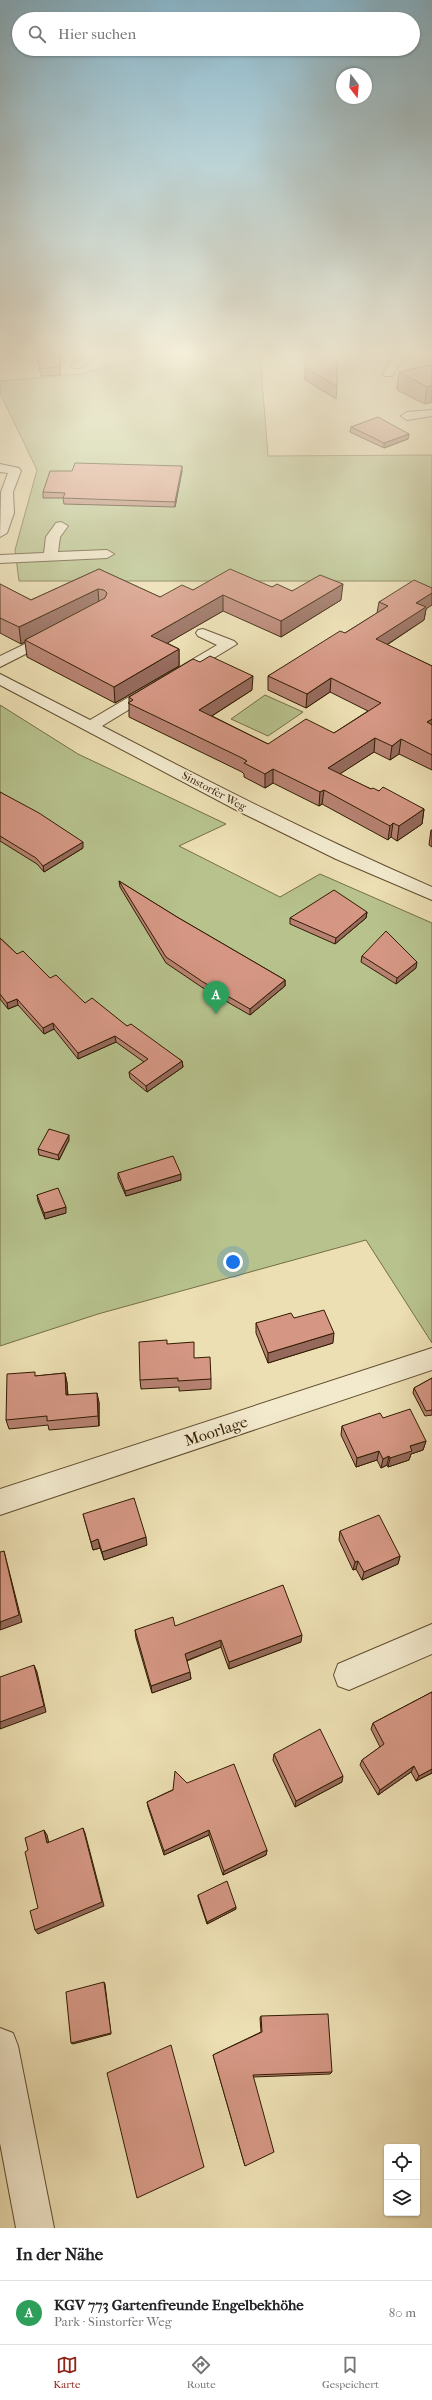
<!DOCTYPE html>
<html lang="de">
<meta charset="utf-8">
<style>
body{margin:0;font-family:"IM FELL French Canon",serif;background:#f6f6f6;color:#202124}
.controls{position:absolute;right:12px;bottom:12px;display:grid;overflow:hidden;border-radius:4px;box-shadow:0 1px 3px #0004}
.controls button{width:36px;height:36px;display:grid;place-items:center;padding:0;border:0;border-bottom:1px solid #e0e0e0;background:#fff;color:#202124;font:20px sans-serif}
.compass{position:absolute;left:336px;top:68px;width:36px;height:36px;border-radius:50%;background:#fff;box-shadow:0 1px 3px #0004;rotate:164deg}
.you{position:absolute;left:233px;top:1262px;width:14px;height:14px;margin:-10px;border:3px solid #fff;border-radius:50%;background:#1a73e8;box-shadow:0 0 0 6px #1a73e833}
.badge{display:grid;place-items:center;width:26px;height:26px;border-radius:50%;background:#8f2418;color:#fff;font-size:13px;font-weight:700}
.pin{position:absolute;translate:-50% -33px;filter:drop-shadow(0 1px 2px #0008)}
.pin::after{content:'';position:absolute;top:21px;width:14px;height:12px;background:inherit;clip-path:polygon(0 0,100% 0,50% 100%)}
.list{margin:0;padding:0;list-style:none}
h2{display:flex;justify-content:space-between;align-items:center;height:52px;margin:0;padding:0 16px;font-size:17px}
h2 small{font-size:13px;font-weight:400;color:#757577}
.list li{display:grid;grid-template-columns:26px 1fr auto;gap:12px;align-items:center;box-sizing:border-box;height:64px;padding:0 16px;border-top:1px solid #e0e0e0}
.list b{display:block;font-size:15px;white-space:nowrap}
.list p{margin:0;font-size:13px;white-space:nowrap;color:#757577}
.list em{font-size:13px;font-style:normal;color:#757577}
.icon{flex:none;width:22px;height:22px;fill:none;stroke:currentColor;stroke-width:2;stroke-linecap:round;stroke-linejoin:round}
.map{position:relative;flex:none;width:432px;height:2228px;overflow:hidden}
.search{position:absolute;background:#fff;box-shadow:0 1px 3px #0004;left:12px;right:12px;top:12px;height:44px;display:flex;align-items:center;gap:10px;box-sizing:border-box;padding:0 14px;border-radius:22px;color:#757577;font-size:15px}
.sheet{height:116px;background:#fff}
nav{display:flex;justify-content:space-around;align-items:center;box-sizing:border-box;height:56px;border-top:1px solid #e0e0e0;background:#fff;font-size:11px;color:#757577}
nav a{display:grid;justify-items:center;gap:2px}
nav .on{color:#8f2418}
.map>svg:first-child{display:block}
.green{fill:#b7c28d;stroke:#746f47}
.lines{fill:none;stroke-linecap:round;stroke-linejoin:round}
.minor-casing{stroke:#604d2e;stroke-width:2}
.minor{fill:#f3eace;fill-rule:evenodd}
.wall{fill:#b78272;stroke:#321c01}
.shaded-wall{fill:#956a5c;stroke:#321c01}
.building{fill:#d59784;stroke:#321c01}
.labels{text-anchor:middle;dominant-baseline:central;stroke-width:3.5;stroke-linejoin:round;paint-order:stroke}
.far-street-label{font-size:11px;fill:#321c01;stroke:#f3eace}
.near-street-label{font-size:16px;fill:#321c01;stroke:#f3eace}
</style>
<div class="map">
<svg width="432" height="2228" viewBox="0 0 432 2228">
<rect width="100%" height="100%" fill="#ecdfb3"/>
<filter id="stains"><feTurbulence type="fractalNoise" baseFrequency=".005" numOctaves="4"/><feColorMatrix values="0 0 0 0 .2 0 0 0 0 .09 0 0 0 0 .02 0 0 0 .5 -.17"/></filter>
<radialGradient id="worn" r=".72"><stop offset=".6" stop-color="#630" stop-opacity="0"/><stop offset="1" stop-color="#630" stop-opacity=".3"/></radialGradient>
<path class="green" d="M153,354H260L268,456L432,455V588L410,581H19L15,550L37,470L0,393V381L80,374Z
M265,695L303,712L268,736L231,719Z
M0,705L78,754L226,824L179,846L280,897L320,874L432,923V1343L366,1240L98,1314L0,1346Z"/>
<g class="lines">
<defs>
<path id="minor" d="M80,354H90V362L80,368H72V364L80,360Z
M396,354H407L392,376H384L382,374Z
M432,410V416L407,420L401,416L407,412Z
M0,464L19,468L21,471L13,492L14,513L7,533L0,537L1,492L8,473L0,472Z
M61,522L68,526L60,537L58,552L107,550L114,554L107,558L0,563V555L44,553L46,537L56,523Z
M203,629L234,641L237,644L102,726C211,783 319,838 432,887V900L336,859L240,812L0,685V674L90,720L217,645L198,636L196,633L198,630Z
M52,631L57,632L59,635L57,638L0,667V656Z
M432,1348V1370L0,1515V1489Z
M432,1624V1654L349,1690L338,1686L334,1675L338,1664Z
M0,2028L13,2033L18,2046L54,2228H16L0,2143Z"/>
</defs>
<use href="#minor" class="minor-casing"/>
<use href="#minor" class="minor"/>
</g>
<path class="wall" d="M36,354H61L60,375L41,376Z
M432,365V402L425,404L397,390L399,372Z
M305,367L337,387L336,399L305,380Z
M351,427L409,434L408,439L384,448L350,432Z
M72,471H182L175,507L64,504L63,498H43V492Z
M99,569L160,597L193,590L272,587L341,600L281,637L223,611L167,643L179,649V666L115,703L27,657L25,642L21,644L0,633V584L31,600Z
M379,602L426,609L424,620L387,645L432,666V770L399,754L390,760L374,752L339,774L371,789L379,791L424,809L422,824L397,841L391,837L388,840L322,804L319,806L273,783L265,788L244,777V774L242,772L129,717V697L200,662L252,690L212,716L268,744L334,733L368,711L330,692L306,708L268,690V676L345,633L377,613Z
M0,792L83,848L44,872L37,864L0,841Z
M431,830H432V847L429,845Z
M119,881L177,917L285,980V986L250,1015L203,988L166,963L120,887Z
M367,912L366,918L335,944L290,924V918Z
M0,938L17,954L50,978L85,1003L127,1026L182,1061L183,1067L147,1092L130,1078L129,1072L144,1062L116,1042L78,1059L54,1029L44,1034L18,1005L8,1009L0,999Z
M362,956L416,968L396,984L361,962Z
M69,1140L59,1160L39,1155L38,1149Z
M118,1173L181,1180L126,1196L118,1178Z
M37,1195L66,1213L45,1219L38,1201Z
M294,1318L333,1343L268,1363L256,1333V1323Z
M167,1344L194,1358L211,1379V1389L179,1391V1387L141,1389L140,1380Z
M65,1373L67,1383L68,1395L99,1402V1426L49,1430L48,1425L9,1429L6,1420L36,1376Z
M432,1378V1415L425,1416L413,1393L414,1388Z
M383,1418L426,1441L423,1450L411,1454L409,1460L388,1467L387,1465L381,1468L377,1460L356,1467L341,1435L342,1426Z
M83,1514L147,1545L104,1560L100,1548L93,1550Z
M340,1531L400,1556L398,1564L362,1580L356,1569L353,1570L339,1540Z
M175,1626L301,1642L229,1669L221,1647L187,1661L191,1679L152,1693L136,1638L135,1630Z
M432,1692V1773L416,1781L411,1772L378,1795L360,1765L362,1760L380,1747L371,1729L373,1723Z
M274,1754L342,1782L295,1807L273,1760Z
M187,1783L267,1850L266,1855L223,1875L209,1835L164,1855L148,1807L147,1802Z
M198,1895L236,1909L207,1924L198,1897Z
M261,2016L332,2072L330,2074L253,2077L245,2166L213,2055L261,2032L260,2018Z"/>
<path class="shaded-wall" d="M60,354H61L60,375Z
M432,385V402L425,404L427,387Z
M409,434L408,439L384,448V443Z
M182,466V471L175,507V502Z
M343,584L341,600L281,637V621Z
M98,589L99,605L25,640V642L21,644L19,627Z
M432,593V605L426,609L424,620L374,653L376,639L416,603Z
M223,595V611L152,652L151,636Z
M179,649V666L115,703L114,687Z
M253,676L252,690L199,724V710Z
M331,678L330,692L306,708L307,694Z
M432,719V732L427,722Z
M375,738L374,752L326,783L328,768Z
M401,739L399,754L390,760L392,746Z
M273,769V783L265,788V774Z
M324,790L322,804L319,806L320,792Z
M424,809L422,824L397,841L399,826Z
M393,823L391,837L388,840L390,826Z
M83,842V848L44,872L43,866Z
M367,912L366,918L335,944L336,938Z
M417,962L416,968L396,984L397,978Z
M285,980V986L250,1015V1009Z
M17,999L18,1005L8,1009L7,1003Z
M53,1023L54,1029L44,1034L43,1028Z
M115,1036L116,1042L78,1059V1053Z
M182,1061L183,1067L147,1092L146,1086Z
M69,1135V1140L59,1160L58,1155Z
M181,1174V1180L126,1196L125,1191Z
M66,1207V1213L45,1219L44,1213Z
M334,1333L333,1343L268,1363V1353Z
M65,1373L67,1383L68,1405L66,1395Z
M97,1393L99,1402V1426L98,1416Z
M426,1441L423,1450L411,1454L409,1460L388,1467L390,1458L410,1446Z
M379,1451L377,1460L356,1467L357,1458Z
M389,1456L387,1465L381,1468L383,1459Z
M146,1537L147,1545L104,1560L102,1552Z
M98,1539L100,1548L93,1550L91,1542Z
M4,1551L6,1559L22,1622L0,1630Z
M400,1556L398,1564L362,1580L364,1572Z
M358,1561L356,1569L353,1570L355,1562Z
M302,1635L301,1642L229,1669V1662Z
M221,1640V1647L185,1661V1654Z
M34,1665L37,1672L46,1712L0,1729V1722Z
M190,1672L191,1679L152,1693L151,1686Z
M414,1766L411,1772L378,1795L380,1790Z
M432,1769V1773L416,1781L419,1776Z
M343,1776L342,1782L295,1807L296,1801Z
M83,1828L85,1833L104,1906L38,1934L35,1930Z
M44,1830L47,1835L50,1847L47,1843Z
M209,1830V1835L164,1855V1851Z
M267,1850L266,1855L223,1875L224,1871Z
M236,1907V1909L207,1924V1922Z
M104,1982L105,1984L111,2034L73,2044L71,2043Z"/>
<path class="building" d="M37,354H60V367L40,369Z
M307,354H337V387L305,367Z
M432,365V385L427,387L399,372Z
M378,417L409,434L384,443L351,427Z
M75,463L182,466L175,502L63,498L65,493L43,492L50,471H72Z
M99,569L160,597L182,585L193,590L230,569L272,587L277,584L292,591L320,575L343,584L281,621L223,595L151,636L179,649L114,687L25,640L105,598L107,593L104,590L98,589L19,627L0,618V584L31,600Z
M414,580L432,588V593L416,603L426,607L376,639L432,666V719L427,722L432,725V755L401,739L392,746L375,738L328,768L371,789L373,788L379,791L383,787L424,809L399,826L393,823L390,826L324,790L320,792L273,769L265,774L244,763L247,761L242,758L128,703L133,700L129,697L193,659L200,662L210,656L253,676L199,710L268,744L306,719L334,733L381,703L331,678L307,694L268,676L340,631L345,633L388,606L379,602Z
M0,792L39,813L83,842L43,866L36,858L0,836Z
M119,881L177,917L285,980L250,1009L203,982L166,957Z
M334,890L367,912L336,938L290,918Z
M386,931L417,962L397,978L362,956Z
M0,938L17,954L23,951L50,978L56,975L85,1003L92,998L127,1026L131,1024L182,1061L146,1086L129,1072L148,1059L115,1036L78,1053L53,1023L43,1028L17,999L7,1003L0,994Z
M49,1129L69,1135L58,1155L38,1149Z
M173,1156L181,1174L125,1191L118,1173Z
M58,1188L66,1207L44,1213L37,1195Z
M324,1310L334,1333L268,1353L256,1323L291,1313L294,1318Z
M167,1340V1344L194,1342V1358L210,1357L211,1379L178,1381V1378L140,1380L139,1342Z
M35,1372V1376L65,1373L66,1395L97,1393L98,1416L47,1421V1416L6,1420L7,1374Z
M432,1378V1410L426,1411L414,1388Z
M410,1409L426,1441L410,1446L412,1451L390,1458L389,1456L383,1459L379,1451L357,1458L342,1426L380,1413L383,1418Z
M134,1498L146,1537L102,1552L98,1539L91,1542L83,1514Z
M379,1515L400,1556L364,1572L358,1561L355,1562L340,1531Z
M4,1551L19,1615L0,1622V1552Z
M283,1585L302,1635L229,1662L221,1640L185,1654L190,1672L151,1686L135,1630L173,1617L175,1626Z
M34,1665L44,1706L0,1722V1677Z
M432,1692V1769L419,1776L414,1766L380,1790L362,1760L384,1744L373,1723Z
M320,1729L343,1776L296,1801L274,1754Z
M234,1764L267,1850L224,1871L209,1830L164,1851L147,1802L173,1790L175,1771L187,1783Z
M83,1828L102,1902L35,1930L30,1911L38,1908L25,1852L28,1850L25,1838L44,1830L47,1843Z
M227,1881L236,1907L207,1922L198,1895Z
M104,1982L111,2033L71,2043L66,1992Z
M328,2014L332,2072L253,2075L274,2152L245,2166L213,2055L262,2032L261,2016Z
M171,2045L204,2167L137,2198L107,2073Z"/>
<linearGradient id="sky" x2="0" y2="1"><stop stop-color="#89b8ce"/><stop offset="0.53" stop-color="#f6f1dd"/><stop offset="1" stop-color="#f6f1dd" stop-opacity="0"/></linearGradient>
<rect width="432" height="666" fill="url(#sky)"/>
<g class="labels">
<g class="far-street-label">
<text transform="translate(214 791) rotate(28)">Sinstorfer Weg</text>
</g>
<g class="near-street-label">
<text transform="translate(216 1431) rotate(-18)">Moorlage</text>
</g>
</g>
<rect width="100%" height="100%" filter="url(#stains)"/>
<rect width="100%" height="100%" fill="url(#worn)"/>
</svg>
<div class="controls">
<button><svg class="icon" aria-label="locate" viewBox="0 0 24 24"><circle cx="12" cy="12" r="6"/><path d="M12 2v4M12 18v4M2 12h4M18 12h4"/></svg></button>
<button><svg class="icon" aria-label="layers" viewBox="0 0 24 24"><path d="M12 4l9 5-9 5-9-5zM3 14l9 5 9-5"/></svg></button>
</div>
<svg class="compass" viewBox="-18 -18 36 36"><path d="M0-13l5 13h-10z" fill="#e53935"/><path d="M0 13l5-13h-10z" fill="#757577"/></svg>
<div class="you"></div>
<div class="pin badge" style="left:216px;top:1014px;background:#2e9e5b">A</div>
<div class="search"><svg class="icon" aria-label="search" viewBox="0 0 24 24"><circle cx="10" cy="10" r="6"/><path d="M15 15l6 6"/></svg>Hier suchen</div>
</div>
<section class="sheet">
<h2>In der Nähe<small></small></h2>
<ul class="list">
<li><span class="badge" style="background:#2e9e5b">A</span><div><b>KGV 773 Gartenfreunde Engelbekhöhe</b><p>Park · Sinstorfer Weg</p></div><em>80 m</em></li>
</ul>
</section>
<nav>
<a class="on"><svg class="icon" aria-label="map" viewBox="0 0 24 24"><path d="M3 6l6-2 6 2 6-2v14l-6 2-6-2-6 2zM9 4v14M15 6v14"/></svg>Karte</a>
<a><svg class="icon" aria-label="directions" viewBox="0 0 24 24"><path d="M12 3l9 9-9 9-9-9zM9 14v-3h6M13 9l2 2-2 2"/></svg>Route</a>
<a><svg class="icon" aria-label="saved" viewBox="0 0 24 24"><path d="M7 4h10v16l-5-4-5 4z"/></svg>Gespeichert</a>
</nav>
